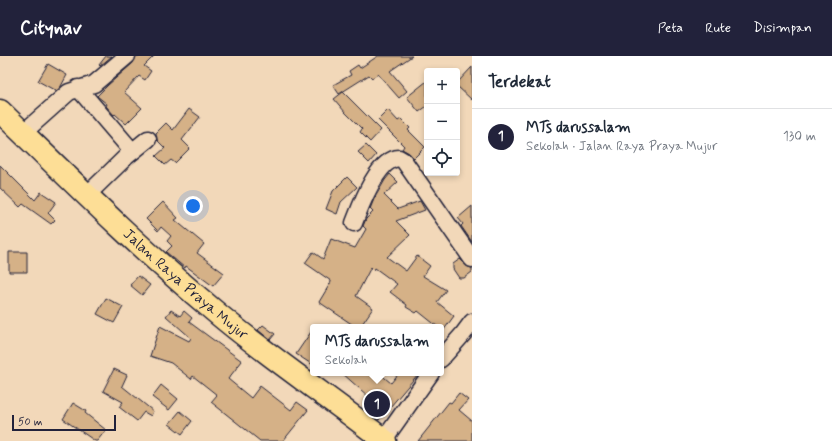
<!DOCTYPE html>
<html lang="id">
<meta charset="utf-8">
<style>
body{margin:0;font-family:Mynerve,sans-serif;background:#f6f6f7;color:#1f2937}
.controls{position:absolute;right:12px;top:12px;display:grid;overflow:hidden;border-radius:4px;box-shadow:0 2px 6px #0003}
.controls button{width:36px;height:36px;display:grid;place-items:center;padding:0;border:0;border-bottom:1px solid #e0e1e3;background:#fff;color:#1f2937;font:20px sans-serif}
.scale{position:absolute;left:12px;bottom:10px;width:104px;box-sizing:border-box;padding-left:4px;border:2px solid #22223b;border-top:0;font-size:11px;line-height:14px;white-space:nowrap;color:#22223b;-webkit-text-stroke:3px #f2d8b9;paint-order:stroke}
.you{position:absolute;left:193px;top:150px;width:14px;height:14px;margin:-10px;border:3px solid #fff;border-radius:50%;background:#1a73e8;box-shadow:0 0 0 6px #1a73e833}
.badge{display:grid;place-items:center;width:26px;height:26px;border-radius:50%;background:#22223b;color:#fff;font-size:13px;font-weight:700}
.pin{position:absolute;translate:-50% -50%;border:2px solid #fff;box-shadow:0 1px 4px #0006}
.popup{position:absolute;left:310px;top:268px;width:134px;height:52px;box-sizing:border-box;display:grid;place-content:center;border-radius:4px;background:#fff;filter:drop-shadow(0 1px 3px #0005);font-size:13px;white-space:nowrap;color:#747a83}
.popup b{font-size:15px;color:#1f2937}
.popup::after{content:'';position:absolute;left:50%;top:100%;margin-left:-8px;border:8px solid transparent;border-top-color:#fff}
.list{margin:0;padding:0;list-style:none}
h2{display:flex;justify-content:space-between;align-items:center;height:52px;margin:0;padding:0 16px;font-size:17px}
h2 small{font-size:13px;font-weight:400;color:#747a83}
.list li{display:grid;grid-template-columns:26px 1fr auto;gap:12px;align-items:center;box-sizing:border-box;height:56px;padding:0 16px;border-top:1px solid #e0e1e3}
.list b{display:block;font-size:15px;white-space:nowrap}
.list p{margin:0;font-size:13px;white-space:nowrap;color:#747a83}
.list em{font-size:13px;font-style:normal;color:#747a83}
.icon{flex:none;width:22px;height:22px;fill:none;stroke:currentColor;stroke-width:2;stroke-linecap:round;stroke-linejoin:round}
.map{position:relative;flex:none;width:472px;height:385px;overflow:hidden}
header{display:flex;align-items:center;gap:24px;box-sizing:border-box;height:56px;padding:0 20px;background:#22223b;color:#fff}
header strong{font-size:19px}
nav{display:flex;gap:22px;margin-inline-start:auto;font-size:14px}
main{display:flex}
aside{flex:1;background:#fff}
.map>svg:first-child{display:block}
.building{fill:#d5b187;stroke:#22223b}
.lines{fill:none;stroke-linecap:round;stroke-linejoin:round}
.minor-casing{stroke:#22223b;stroke-width:19}
.primary-casing{stroke:#22223b;stroke-width:25}
.minor{stroke:#f2d8b9;stroke-width:16}
.primary{stroke:#fdde96;stroke-width:22}
.labels{text-anchor:middle;dominant-baseline:central;stroke-width:3;stroke-linejoin:round;paint-order:stroke}
.street-label{font-size:15px;fill:#22223b;stroke:#f2d8b9}
</style>
<header>
<strong>Citynav</strong>
<nav><a>Peta</a><a>Rute</a><a>Disimpan</a></nav>
</header>
<main>
<div class="map">
<svg width="472" height="385" viewBox="0 0 472 385">
<rect width="100%" height="100%" fill="#f2d8b9"/>
<filter id="ink" filterUnits="userSpaceOnUse"><feTurbulence type="fractalNoise" baseFrequency=".025" numOctaves="2"/><feDisplacementMap in="SourceGraphic" scale="8" xChannelSelector="R" yChannelSelector="G"/><feConvolveMatrix kernelMatrix="1 2 1 2 8 2 1 2 1" color-interpolation-filters="sRGB"/></filter>
<g filter="url(#ink)">
<path class="building" d="M106,0H112L100,10L99,9Z
M136,0H154L144,10L151,15L145,24L139,20L124,36L142,52L126,68L115,58L114,59L106,50L107,48L97,40L108,29L133,7Z
M378,0H412L390,15L407,35L399,42L378,18L372,22L369,19L339,38L333,29L351,19L349,15L358,9L360,12Z
M48,8L67,19L60,32L56,35L38,25Z
M472,11V44L457,30V27Z
M427,25V50L419,56L407,41Z
M343,36L381,74L370,86L360,76L362,73L345,56L334,43Z
M189,53L200,61L182,84L190,92L175,107L171,104L165,109L156,100L165,92L157,84L156,77L166,67L173,74Z
M388,54L398,65L401,63L410,72L408,74L425,91L414,102L409,97L402,93L404,90L378,64Z
M366,89L376,99L369,107L358,96Z
M0,109L35,144L41,136L56,146L48,157L55,164L51,168L23,148L20,151L0,132Z
M390,118L398,126L384,139L398,153L420,145L425,154L396,165L410,179L387,201L406,215L417,200L430,210L423,220L446,234L437,246L454,260L443,275L441,271H438L418,255L416,257L406,251L407,249L390,236L397,228L375,212L374,214L371,211L356,240L373,252L360,271H356L319,246L331,226V225L305,207L313,196L323,203L331,183L355,192L366,173L363,170L366,163L373,156L370,153L374,143L385,124Z
M347,121L357,131L341,146L337,158L326,153L333,135Z
M163,146L178,162L175,164L204,188L197,197L224,217L213,230L186,210L185,212L166,196L172,190L167,185L171,180L161,171L158,175L146,163Z
M472,150V186L461,170L463,168L458,162Z
M9,196H27V216H9Z
M460,203L468,211L472,212V216L464,222H459L453,213V208Z
M138,220L150,229L142,239L130,229Z
M106,242L123,251L114,267L97,258Z
M171,254L180,260L184,255L192,262L189,266L242,305L228,323L251,342L260,330L291,354L297,346L308,354L283,385H260L211,346L217,339L193,320L191,323L171,307L150,300L160,270L189,285L191,282L166,260Z
M263,269L275,278L270,284L258,274Z
M313,273V309L296,298Z
M114,313L127,319L122,330L153,355L151,360L144,356L137,365L119,351L123,346L103,335Z
M342,317H379L391,327L399,317H419L379,364L371,357L378,349Z
M161,329L178,343L169,354L152,341Z
M459,337L468,344L459,354L472,365V385H418L449,346L451,347Z
M73,347L86,355L85,357L106,374L97,385H95L63,363Z
M180,355L192,365L182,378L169,368Z"/>
<g class="lines">
<defs>
<path id="minor" d="M78,32L132,95
M23,77L69,36L94,28L127,0
M87,139L127,100L148,83
M354,167C361,149 377,103 399,102L404,105L472,203
M441,303L463,278L472,266
M383,385L431,317"/>
<g id="primary">
<path id="s1" d="M0,55C69,122 138,191 212,253C267,300 328,340 385,385"/>
</g>
</defs>
<use href="#minor" class="minor-casing"/>
<use href="#primary" class="primary-casing"/>
<use href="#minor" class="minor"/>
<use href="#primary" class="primary"/>
</g>
</g>
<g class="labels">
<g class="street-label">
<text stroke="none"><textPath href="#s1" startOffset="254">Jalan Raya Praya Mujur</textPath></text>
</g>
</g>
</svg>
<div class="controls">
<button>+</button>
<button>−</button>
<button><svg class="icon" aria-label="locate" viewBox="0 0 24 24"><circle cx="12" cy="12" r="6"/><path d="M12 2v4M12 18v4M2 12h4M18 12h4"/></svg></button>
</div>
<div class="scale">50 m</div>
<div class="you"></div>
<div class="pin badge" style="left:377px;top:348px">1</div>
<div class="popup"><b>MTs darussalam</b>Sekolah</div>
</div>
<aside>
<h2>Terdekat<small></small></h2>
<ul class="list">
<li><span class="badge">1</span><div><b>MTs darussalam</b><p>Sekolah · Jalan Raya Praya Mujur</p></div><em>130 m</em></li>
</ul>
</aside>
</main>
